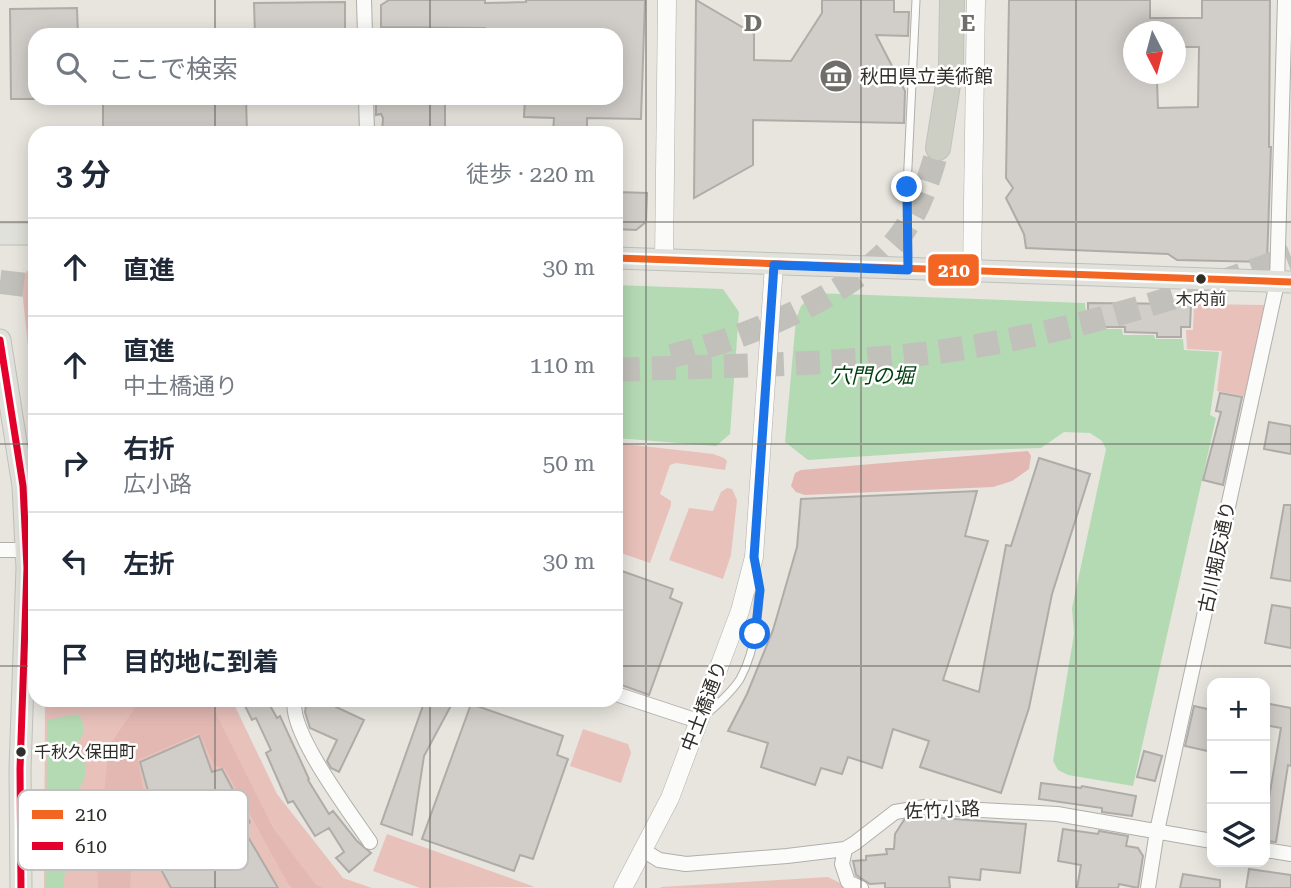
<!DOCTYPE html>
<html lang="ja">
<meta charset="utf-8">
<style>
body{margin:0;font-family:"Roboto Serif","Noto Sans JP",serif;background:#f6f6f7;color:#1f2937}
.controls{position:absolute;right:21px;bottom:21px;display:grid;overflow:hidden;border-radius:14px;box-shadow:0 4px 18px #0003}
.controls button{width:63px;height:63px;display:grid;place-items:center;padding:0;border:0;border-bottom:2px solid #e0e1e3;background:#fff;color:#1f2937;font:35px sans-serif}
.compass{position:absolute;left:1123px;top:21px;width:63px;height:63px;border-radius:50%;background:#fff;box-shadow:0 4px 18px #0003;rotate:174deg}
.stop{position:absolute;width:21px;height:21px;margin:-16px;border:5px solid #1a73e8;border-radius:50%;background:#fff}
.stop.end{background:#1a73e8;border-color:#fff;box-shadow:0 2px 7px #0008}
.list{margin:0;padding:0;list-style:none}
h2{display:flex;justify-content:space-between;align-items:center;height:91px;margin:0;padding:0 28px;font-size:30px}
h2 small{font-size:23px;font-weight:400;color:#747a83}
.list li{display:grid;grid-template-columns:46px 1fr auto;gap:21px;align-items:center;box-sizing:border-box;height:98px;padding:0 28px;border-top:2px solid #e0e1e3}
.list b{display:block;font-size:26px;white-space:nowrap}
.list p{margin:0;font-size:23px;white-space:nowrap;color:#747a83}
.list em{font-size:23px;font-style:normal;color:#747a83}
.icon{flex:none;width:38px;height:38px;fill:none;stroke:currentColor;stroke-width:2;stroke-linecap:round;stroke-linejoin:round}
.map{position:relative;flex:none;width:1291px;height:888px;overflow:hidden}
.search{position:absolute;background:#fff;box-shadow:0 4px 18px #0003;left:28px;top:28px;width:595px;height:77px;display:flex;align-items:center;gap:18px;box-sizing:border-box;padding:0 24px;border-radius:21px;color:#747a83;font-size:26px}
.panel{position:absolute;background:#fff;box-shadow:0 4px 18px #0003;left:28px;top:126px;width:595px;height:581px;border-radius:21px}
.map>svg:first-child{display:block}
.green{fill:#e9c1bb}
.forest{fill:#e3b8b3}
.water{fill:#b4dab4}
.building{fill:#d1cdc9;stroke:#afaca8;stroke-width:2;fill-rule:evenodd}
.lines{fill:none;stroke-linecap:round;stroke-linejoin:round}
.motorway-tunnel{stroke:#c2c0ba;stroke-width:24;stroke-dasharray:24 12;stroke-linecap:butt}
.service-casing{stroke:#b1afaa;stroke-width:9}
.minor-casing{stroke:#b1afaa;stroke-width:16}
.tertiary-casing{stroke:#b1afaa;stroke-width:19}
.primary-casing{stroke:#c1c0bc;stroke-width:23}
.motorway-casing{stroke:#c1c0bc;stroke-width:26}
.service{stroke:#fbfbfa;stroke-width:7}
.minor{stroke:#fbfbfa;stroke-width:14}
.tertiary{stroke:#fbfbfa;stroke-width:18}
.primary{stroke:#e0e1da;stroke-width:21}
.motorway{stroke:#cecfc4;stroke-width:24}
.bus-1-casing{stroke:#fff;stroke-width:12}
.bus-2-casing{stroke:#fff;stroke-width:12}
.bus-1{stroke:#f26522;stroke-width:7}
.bus-2{stroke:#e4002b;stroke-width:7}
.route{stroke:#1a73e8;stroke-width:9}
.grid{fill:none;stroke:#706e68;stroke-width:2;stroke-opacity:0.55}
.bus-dot{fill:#302e29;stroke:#fff;stroke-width:2.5}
.labels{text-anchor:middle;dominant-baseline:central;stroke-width:5;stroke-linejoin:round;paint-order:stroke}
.bus-label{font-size:17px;fill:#302e29;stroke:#fff}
.poi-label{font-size:19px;fill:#302e29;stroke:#fff;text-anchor:start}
.street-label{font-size:19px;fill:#302e29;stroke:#fff}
.water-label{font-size:21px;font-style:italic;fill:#003f10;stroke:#fff}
.key{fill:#fff;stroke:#c1c0bf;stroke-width:2}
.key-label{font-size:19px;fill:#302e29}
.grid-label{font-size:23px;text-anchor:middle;font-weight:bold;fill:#706e68;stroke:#fff;stroke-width:5;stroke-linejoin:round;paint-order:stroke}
.line-badge{stroke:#fff;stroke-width:2.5}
.badge-label{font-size:19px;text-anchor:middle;font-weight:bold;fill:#fff}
</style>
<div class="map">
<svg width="1291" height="888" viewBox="0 0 1291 888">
<rect width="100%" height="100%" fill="#e7e5de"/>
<path class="green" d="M35,266V345L28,346L21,280L27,271Z
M1194,304L1266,305L1247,397L1217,391L1222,351L1187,349L1186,330H1193Z
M616,443L713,454L724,458L727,461L725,470L676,463L670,465L660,494L671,501V505L650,563L621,553L616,567Z
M727,488L732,489L737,500L731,555L723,579L669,560L689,508L713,511L721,492Z
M112,700H232L277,794L343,878L372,888H44L45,704L111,705Z
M583,729L628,744L631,753L621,783L570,766Z
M387,834L535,887L420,888L373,871Z
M828,877L850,888H660L661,887Z"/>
<path class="forest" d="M1028,451L1031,456L1029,469L1012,481L993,487L805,495L796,492L791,486L795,473L801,470Z
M145,700H209L273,828L315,884L323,888H292L287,882L225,769L214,765L199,733L138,760L145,799L133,846L130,888H98L97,860L109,746L137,705Z"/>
<path class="water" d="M616,285L723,289L739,312L730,434L716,446L616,438Z
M814,293L1085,303L1087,329H1122L1123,335H1154L1155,339H1183L1184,350L1219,352L1210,415L1216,418L1133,786L1068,775L1058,770L1053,761L1074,634L1072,608L1106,449L1102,441L1090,433L1064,432L1041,448L944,451L808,460L785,442L796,319L801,306Z
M77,714C87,723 85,737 75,745C76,756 86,760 86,770C85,783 74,795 72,808L85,831C72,849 65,865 63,888H46L47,723L48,720Z"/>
<path class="building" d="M389,0H485V3L526,2V0H645L641,119L587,118V133H553L554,118L524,117L525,98H616V35H486L485,28L381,27V5Z
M696,0L754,34V60L791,61L822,13V0H894V12H909L908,36L876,35L905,91L904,123L753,120V165L694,198Z
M1009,0H1150V18H1202V0H1270L1269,147H1271L1267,262L1177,260L1168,254L1026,248L1024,234L1006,198L1013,188L1006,178ZM1133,32H1175V47H1199L1198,107L1158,108L1157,82H1145V74H1133Z
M345,2V35H255L254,3Z
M77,8L78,35H35V99H11L10,9Z
M103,98H246L247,133H103Z
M445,98V133H382L383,118L381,114L376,115V99Z
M617,192L647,193L646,222L636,230L616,229Z
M1088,303L1191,304L1190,327H1181V337H1157V333L1125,332V327H1088Z
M1220,393L1242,397L1223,485L1203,480L1221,412L1216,411Z
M1269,422L1291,426V454L1264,449Z
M1039,458L1090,474L1052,594L1029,708L1001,793L920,767L929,741L893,729L882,768L848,757L842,774L821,768L815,785L761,767L768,743L728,731L747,694L773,630L797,547L801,499L977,491L965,536L988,541L943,680L979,692L1006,545L1011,546Z
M1284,505H1291V581L1271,578Z
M619,570L673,589L670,598L682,603L649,695L616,683V577Z
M1272,605L1291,608V648L1265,643Z
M251,700H267L277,718L280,716L309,779L308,780L329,814L333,811L357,841L371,853L349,872L336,858L344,852L329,828L315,836L293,801L288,803L266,753L271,750L256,718L252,720L244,704Z
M307,700H339L336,707L364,720L339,772L331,768L327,761L337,740L310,728L305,712Z
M425,700H454L424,756L412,835L381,824Z
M1265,703L1291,708V766L1288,765L1276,842L1265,841V821L1281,728L1265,725Z
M471,704L563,736L557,755L568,759L533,859L520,855L514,871L422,839Z
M1194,706L1212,710V752L1185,746Z
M199,736L212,772L222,769L250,822L244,830L278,888H171L149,847L162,841L140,762Z
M1144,751L1162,756L1155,781L1137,777Z
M1041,783L1081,788L1082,786L1136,796L1132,816L1102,812V808L1039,799Z
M926,817L1026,824L1020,873L981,869L980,880L949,877L950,888H885V883L870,884L856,875L853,861L866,860V856L887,854L886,849H894L895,834L904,820Z
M1063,829L1098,834L1099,831L1128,836L1126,846L1138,848L1143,856L1138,888L1119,884L1118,888H1077L1081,865L1058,861Z
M1249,869L1291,875V888H1246Z
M1183,874L1220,880V888H1180Z"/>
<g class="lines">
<path class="motorway-tunnel" d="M0,282L35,286
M671,356C742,340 856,295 900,236C920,209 929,179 938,148
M616,370C725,365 836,366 944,351C1063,334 1178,299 1291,257"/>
<defs>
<path id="service" d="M908,265L907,187L916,0
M706,715C718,704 731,693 740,679C756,650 762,604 756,572"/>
<path id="minor" d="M364,0L365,35
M366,98L367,133
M0,550H27
M616,694L698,721
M295,700C287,730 352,815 370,842
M845,849L842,864L848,882L861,888
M643,850L659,860L686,864L787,856L845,849L855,843L895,812L925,807L1057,814L1212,841
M1265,850L1291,854
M1148,888L1157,831L1277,283L1285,0"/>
<path id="tertiary" d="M664,261L667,0
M972,271L976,0
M623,888L670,798L740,611L754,557L774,265"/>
<path id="primary" d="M0,234H35
M616,258L1291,282
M0,340L23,486L27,568L20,769L21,888"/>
<path id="motorway" d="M938,148L951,66L952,0"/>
</defs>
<use href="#service" class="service-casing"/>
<use href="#minor" class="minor-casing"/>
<use href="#tertiary" class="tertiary-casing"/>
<use href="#primary" class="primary-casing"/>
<use href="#motorway" class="motorway-casing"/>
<use href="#service" class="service"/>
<use href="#minor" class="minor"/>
<use href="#tertiary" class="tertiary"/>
<use href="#primary" class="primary"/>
<use href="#motorway" class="motorway"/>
<defs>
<path id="bus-1" d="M616,258L1291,282"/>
<path id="bus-2" d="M0,340L23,486L27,568L20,769L21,888"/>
</defs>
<use href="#bus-1" class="bus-1-casing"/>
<use href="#bus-2" class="bus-2-casing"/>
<use href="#bus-1" class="bus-1"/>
<use href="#bus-2" class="bus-2"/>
</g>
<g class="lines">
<path class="route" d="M755,634L760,590L754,557L774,265L908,270L907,187"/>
</g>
<path class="grid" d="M215,0V35M430,0V35M646,0V888M861,0V888M1076,0V888M215,98V133M430,98V133M0,222H35M616,222H1291M0,444H35M616,444H1291M0,666H35M616,666H1291M215,700V888M430,700V888"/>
<defs>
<symbol id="museum-disc" viewBox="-11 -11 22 22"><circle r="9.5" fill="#706e68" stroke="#fff"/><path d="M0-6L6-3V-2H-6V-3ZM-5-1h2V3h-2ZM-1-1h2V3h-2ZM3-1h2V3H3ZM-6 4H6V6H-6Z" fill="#fff"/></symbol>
</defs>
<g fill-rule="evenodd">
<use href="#museum-disc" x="817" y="57" width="38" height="38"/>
</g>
<g class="bus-dot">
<circle cx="1201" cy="279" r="6"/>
<circle cx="21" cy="752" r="6"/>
</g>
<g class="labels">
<g class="bus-label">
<text x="1201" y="299">木内前</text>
<text x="34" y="752" text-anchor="start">千秋久保田町</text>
</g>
<g class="poi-label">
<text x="860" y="76">秋田県立美術館</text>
</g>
<g class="street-label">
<text transform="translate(1217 557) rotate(-78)">古川堀反通り</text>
<text transform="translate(704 706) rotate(-69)">中土橋通り</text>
<text transform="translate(942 810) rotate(-2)">佐竹小路</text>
</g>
<g class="water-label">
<text x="872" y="376">穴門の堀</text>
</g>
</g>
<rect x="18" y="790" width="230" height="80" rx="10" class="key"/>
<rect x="32" y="810" width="31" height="9" fill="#f26522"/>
<rect x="32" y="842" width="31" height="8" fill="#e4002b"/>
<g class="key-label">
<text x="75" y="821">210</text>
<text x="75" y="853">610</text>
</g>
<g class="grid-label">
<text x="753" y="31">D</text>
<text x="968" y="31">E</text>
</g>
<rect class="line-badge" x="927" y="253" width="53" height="34" rx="7" fill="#f26522"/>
<g class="badge-label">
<text x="954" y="277">210</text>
</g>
</svg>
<div class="controls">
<button>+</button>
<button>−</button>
<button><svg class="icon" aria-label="layers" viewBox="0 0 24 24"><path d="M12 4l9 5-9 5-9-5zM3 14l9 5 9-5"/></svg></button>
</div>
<svg class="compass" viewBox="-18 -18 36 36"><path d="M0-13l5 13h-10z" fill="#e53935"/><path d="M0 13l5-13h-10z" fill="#747a83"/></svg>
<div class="stop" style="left:755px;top:634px"></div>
<div class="stop end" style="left:907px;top:187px"></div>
<div class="search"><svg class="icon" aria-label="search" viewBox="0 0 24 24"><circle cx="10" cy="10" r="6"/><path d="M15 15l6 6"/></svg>ここで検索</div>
<section class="panel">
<h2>3 分<small>徒歩 · 220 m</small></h2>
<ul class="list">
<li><svg class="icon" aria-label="ahead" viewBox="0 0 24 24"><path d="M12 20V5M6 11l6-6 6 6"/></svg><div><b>直進</b></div><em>30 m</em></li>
<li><svg class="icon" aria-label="ahead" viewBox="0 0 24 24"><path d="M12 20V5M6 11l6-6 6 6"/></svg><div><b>直進</b><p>中土橋通り</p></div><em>110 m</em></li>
<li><svg class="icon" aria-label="right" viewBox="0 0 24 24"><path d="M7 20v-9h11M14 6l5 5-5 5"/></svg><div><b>右折</b><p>広小路</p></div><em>50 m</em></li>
<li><svg class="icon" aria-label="left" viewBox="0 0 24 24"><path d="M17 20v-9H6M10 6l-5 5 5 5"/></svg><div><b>左折</b></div><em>30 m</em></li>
<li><svg class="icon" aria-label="arrive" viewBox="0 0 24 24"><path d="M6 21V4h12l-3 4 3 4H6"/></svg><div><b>目的地に到着</b></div></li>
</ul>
</section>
</div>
